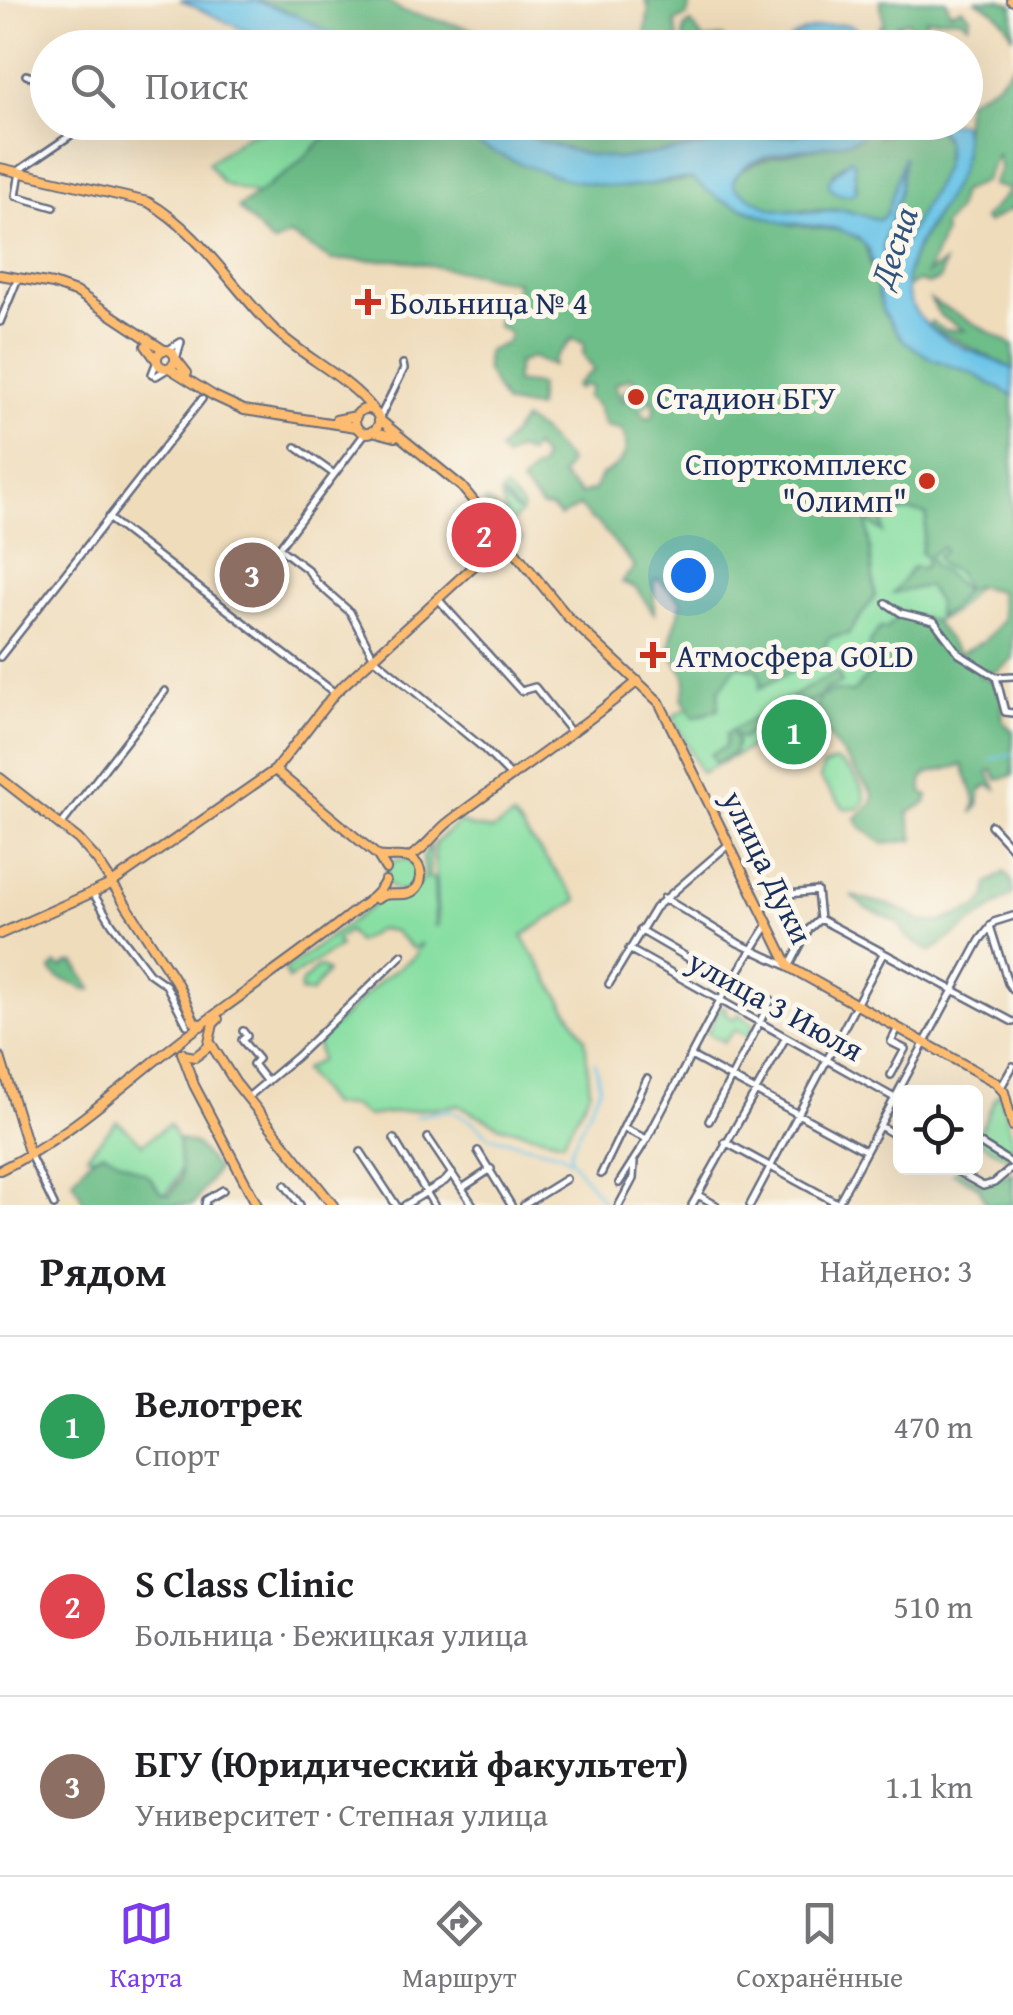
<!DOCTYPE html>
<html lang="ru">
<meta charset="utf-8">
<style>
body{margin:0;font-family:"Gentium Book Plus",serif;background:#f2f2f2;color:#202124}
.controls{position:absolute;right:30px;bottom:30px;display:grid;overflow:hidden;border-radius:15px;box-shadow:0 10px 40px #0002}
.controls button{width:90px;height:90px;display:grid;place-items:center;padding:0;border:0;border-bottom:2px solid #e0e0e0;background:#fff;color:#202124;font:50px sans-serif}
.you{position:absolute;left:688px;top:575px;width:35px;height:35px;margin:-25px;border:8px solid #fff;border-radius:50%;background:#1a73e8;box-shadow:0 0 0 15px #1a73e833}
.badge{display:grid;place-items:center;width:65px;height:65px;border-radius:50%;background:#7c3aed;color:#fff;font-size:32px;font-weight:700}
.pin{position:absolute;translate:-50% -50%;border:5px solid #fff;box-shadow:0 2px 10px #0006}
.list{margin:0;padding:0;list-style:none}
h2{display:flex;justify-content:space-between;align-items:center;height:130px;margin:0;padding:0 40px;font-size:42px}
h2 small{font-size:32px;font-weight:400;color:#757577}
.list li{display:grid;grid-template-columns:65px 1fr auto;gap:30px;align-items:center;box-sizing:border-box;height:180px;padding:0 40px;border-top:2px solid #e0e0e0}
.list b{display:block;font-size:38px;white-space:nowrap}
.list p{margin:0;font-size:32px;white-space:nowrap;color:#757577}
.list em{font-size:32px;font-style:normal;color:#757577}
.icon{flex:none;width:55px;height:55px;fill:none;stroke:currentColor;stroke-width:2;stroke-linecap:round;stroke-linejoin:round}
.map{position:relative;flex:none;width:1013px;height:1205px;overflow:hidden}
.search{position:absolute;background:#fff;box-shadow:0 10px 40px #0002;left:30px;right:30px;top:30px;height:110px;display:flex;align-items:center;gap:25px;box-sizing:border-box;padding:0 35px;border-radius:55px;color:#757577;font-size:38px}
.sheet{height:670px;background:#fff}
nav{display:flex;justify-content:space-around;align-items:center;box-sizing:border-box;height:140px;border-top:2px solid #e0e0e0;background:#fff;font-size:28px;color:#757577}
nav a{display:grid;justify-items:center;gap:5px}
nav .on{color:#7c3aed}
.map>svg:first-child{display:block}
.green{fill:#88dfa3;stroke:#528780;stroke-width:2.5}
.forest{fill:#6ebe89;stroke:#447674;stroke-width:2.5;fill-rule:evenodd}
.water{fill:#6ac5e8;stroke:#427aa3;stroke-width:2.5}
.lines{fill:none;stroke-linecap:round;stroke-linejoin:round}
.stream{stroke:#6ac5e8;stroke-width:2.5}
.minor-casing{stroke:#656c7f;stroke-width:10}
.major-casing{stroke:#656c7f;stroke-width:12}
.minor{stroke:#fff;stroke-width:5}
.major{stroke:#febc70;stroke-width:8}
.poi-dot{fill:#c8321e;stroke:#fbf7ec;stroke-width:4}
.labels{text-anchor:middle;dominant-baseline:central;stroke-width:10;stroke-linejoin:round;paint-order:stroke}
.poi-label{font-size:32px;fill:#1b2f5e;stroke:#fbf7ec;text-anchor:start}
.street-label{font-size:32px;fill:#1b2f5e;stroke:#fbf7ec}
.water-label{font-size:35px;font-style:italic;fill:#2f5480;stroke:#fbf7ec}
</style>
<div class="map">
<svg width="1013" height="1205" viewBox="0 0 1013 1205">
<rect width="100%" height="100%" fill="#fbf7ec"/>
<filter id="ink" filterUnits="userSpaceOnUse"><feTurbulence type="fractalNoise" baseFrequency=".01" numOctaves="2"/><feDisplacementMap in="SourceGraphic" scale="20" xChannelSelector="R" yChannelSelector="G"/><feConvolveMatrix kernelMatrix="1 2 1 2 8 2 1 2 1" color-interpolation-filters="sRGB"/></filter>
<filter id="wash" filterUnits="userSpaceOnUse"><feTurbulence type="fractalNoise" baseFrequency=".0048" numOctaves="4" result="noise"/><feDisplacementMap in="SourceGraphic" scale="40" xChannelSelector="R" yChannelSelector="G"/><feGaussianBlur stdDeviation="2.25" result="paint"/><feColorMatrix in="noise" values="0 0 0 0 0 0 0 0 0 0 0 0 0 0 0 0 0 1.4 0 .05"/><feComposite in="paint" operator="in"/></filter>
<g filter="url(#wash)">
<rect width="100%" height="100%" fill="#efdcbb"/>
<path class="green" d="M272,123H344L303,164L272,182L263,196L223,184L208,163L247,135L268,131Z
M634,382L651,400L639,412L622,394Z
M505,489L522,507V512L510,524L508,519L506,522L522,539L519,542L484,504L487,501L507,517L501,497L517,512L518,510L501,493Z
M946,491L977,586L951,614L934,621L886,629L868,646L872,671L853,693L835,691L821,697L816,708L808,712L817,717V727L794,750L789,751L783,745V740L773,734L805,714L758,739V744L701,773L673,716L688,708L695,717L709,713L719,690L737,665L762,671L820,650L829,638L848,634L875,596L866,520Z
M835,761C849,766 865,787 865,801L859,809L844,808L820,779L823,766Z
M513,817L578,900L522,936L585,1038L590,1091L563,1141L500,1126L458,1105L366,1116L353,1106L330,1105L303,1070L320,1060L317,1042L381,980L414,957L422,943L413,949L394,931L379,929L357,942L348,931L336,940L340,946L288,979L285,970L372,906L378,898L400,896L425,878L423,857L430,844L429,878L434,879L435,926L438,925L434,844L459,822L468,826L493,830Z
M386 875a16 16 0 1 1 32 0a16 16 0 1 1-32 0Z
M322,967L327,972L311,993L301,992V984L316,968Z
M721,1006L726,1008L725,1014L735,1019L738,1014L754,1024L749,1037L735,1030L724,1042L707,1033Z
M997,1094H1000L1013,1140V1155L1009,1158L976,1140Z
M117,1121L143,1144L169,1124C190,1157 184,1175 159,1202L118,1165L87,1155Z"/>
<path class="forest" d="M252,0H386L402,11L542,47H358L276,7Z
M645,0H691L687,16L675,22L679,47H636L644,44L649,8Z
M880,0H946L950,12L962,8L970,16L968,24L959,18L925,19L928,30L920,32L935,36L927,39V47H919L912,39L914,30L908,21L897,24L911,40L913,47H907L902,43L883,40L879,26L884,24Z
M975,0H1001L1013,5V37C1006,18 992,8 975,0Z
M691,23L704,41L722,37L730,47H695L683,39L685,27Z
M1013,65V211L1009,210L987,223L983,219L1010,190L992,185L1000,168L997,155L984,181L961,192L957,209L943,226L944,233L927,274L944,263L940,279L928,284L918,281L906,288C907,254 929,232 942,203C961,164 965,140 966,101L997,83Z
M340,123H438L511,160L598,185H649L692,179L719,199L762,216L793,225L845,231L865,244L883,312L904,341L932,359L970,372L1013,396V659L995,673L984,670L980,676C1005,680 1002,701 1003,722L1013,731V775L998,780L992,770L988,772L996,789L988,785L980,791L978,807L972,813L976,802L963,765L926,774L922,780V793L928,796L926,803L908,813L914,840L884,844L859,825L856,818L872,803L873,794L820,725V713L816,708L821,696L807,704L811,711L799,717L794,710L783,717L787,723L760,737L757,732L751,731L742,739L733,734L737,742L734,753L715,763L711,754L725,747L727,733L834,673L839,675L842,683L825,690L822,696L835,691L853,692L872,671L868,646L880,627L886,629L901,613L934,621L959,654L984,641L1003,620L999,591L977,586L966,590L958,573C948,566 940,570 937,556L945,552L943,547L930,555L933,565L962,587L964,592L949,611L937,617V601L927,586L893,593L913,567L922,569L927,563L926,557L921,553L927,515C911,509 897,510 883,520V532L867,521L875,596L848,634L829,638L818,658L760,688L761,679L756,670L737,665L719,690L718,709L694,717L682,699C683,694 685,689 686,684C687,670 671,661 670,648C670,630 681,618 681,601L658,579L654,581V613L636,588L621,582L635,567L597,522L591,520L580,506L560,517L551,508L542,507L521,484L534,469H539L543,459L535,447L528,454L518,449L505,458L499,451L523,420L541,431L569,462L561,476L580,494L594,490L601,475C621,467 633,451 622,430L605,426L597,406L587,397L591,386L581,385L579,389L575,388V385L594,370L583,354L584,343L572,339L554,359L553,366L532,357L518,363L515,382L539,385L537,408L505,404L486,370L487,351L507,343L510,333L497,326L499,307L515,296L517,282L401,260H332L290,235L273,244L238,208L292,169ZM632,377L655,404L653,416L648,418L625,399L621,401L615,384Z
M504,123H613L650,137L697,123H841L795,135L756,138L619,159L588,155L536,140Z
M876,123H889L880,129L878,137L899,131L909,123H934L946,142L944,169L907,238L890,260L884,258C878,226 905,191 904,156L887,213L880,220C866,219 855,211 841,210C798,208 769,221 733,186L735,175C778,143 837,158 876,123ZM854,162L857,189L848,195L834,192L832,175L844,163Z
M931,300L1013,345V369L928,326L931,322L945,330H964L940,315Z
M761,748L774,749L789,756V770L772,768Z
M1005,872L1012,882L1013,894L930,952L907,937L898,922L866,908L851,896L889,905L909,913L921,922H941L978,907L987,896L988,884Z
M67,963H75L92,989L84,990C74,980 59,983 51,970L56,964L62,968Z
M178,1139L195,1144L217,1169L193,1205H85L73,1180L91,1158L103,1152L149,1176L160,1192L170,1195L181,1178Z
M957,1168L984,1183L998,1171L1002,1177L1013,1172V1205H986L979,1187L953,1173Z"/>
<path class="water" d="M180,0L257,1L293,14L358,47H295L246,31Z
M844,24C856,26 857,30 867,35C879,43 896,41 907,47H783C794,29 824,25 844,24Z
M438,123H504L536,140L588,155L619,159L756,138L795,135L841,123H876C868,130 861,138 850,141C819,151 746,147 733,182L736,189L771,209L809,213L843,210L880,220L887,213L904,156L899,195L883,244L884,258L890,260C903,247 912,228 921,212C934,186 963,149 934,123H962C965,137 965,154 960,169C944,219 869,276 930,327C953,347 986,356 1013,369V396L970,372L932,359L904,341L883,312L869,249L856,236L834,228L780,222L719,199L692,179C668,177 646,188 622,187C557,185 494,154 438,123Z
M850,159L854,162L856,192C847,197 835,195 829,187V180Z"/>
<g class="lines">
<path class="stream" d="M992,759L1013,754
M416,1116L450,1110L472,1121L489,1136L560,1153L573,1162L606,1205
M570,1158L571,1149L600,1087L595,1062"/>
</g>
</g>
<g filter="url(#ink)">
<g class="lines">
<defs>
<path id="minor" d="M26,75L48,83
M18,171L90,122
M20,172L16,196L54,207
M0,322L18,278
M168,350L181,342L176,359
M152,374L157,361
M156,376L169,368
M380,417L404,369L403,364
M296,447L334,474
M108,518L335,693
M279,548L308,570L317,583L350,612L374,658L482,747L512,777
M264,592L272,583L268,579L271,573L267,564L366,432
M438,599L521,691L535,687L571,732
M886,603L901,613L934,621L959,654L996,677
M0,657L202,399
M996,677L1005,712L1013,713
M996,677L1013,676
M61,825L165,691
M991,825L1013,849
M93,893L112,924L149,973L166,985L187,1025
M664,898L738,943L789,967L809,929L820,919L1013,1022
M762,909L790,894L817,891L820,919
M990,926L1008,983L1013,990
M640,930L702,966
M629,949L900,1101
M609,984L655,908L729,844
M243,1031L247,1036L242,1040L258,1059L253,1064L267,1082
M691,1056L866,1151
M891,1075L905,1049L891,1042L898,1028
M1001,1087L1013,1066
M247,1098L296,1057L402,955
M709,1121L771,1000
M880,1126L900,1138
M625,1129L647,1139
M428,1138L473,1205
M394,1139L434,1205
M976,1141L1013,1164
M725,1142L837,1203
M478,1151L511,1205
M361,1152L396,1205
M30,1155L54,1205
M951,1168L983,1186L994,1183L1013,1167
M601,1174L647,1079
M619,1183L647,1139L720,1000L767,926
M285,1185L300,1205
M464,1187L491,1169
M698,1195L716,1205
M205,1205L206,1200L223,1190
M405,1205L445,1181L452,1173
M524,1205L566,1179
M619,1205L633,1179L634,1162
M692,1205L786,1037
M750,1205L883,954
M837,1205L980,940L994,922L1013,916"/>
<path id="major" d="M1011,0L1013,1
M0,168L148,202C199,231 231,286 272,327C303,358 346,375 373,409
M0,275L53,284L78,293L164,350
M146,346L157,361
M157 359a9 9 0 1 1 18 0a9 9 0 1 1-18 0Z
M176,359L187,373
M169,368L214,396L244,410L356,427
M355 421a12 12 0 1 1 24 0a12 12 0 1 1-24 0Z
M336,420L356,416
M380,420L462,487L568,617L659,702L789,967L995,1082L1004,1092L1013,1126
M372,431L395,437
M275,770L378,856L386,869
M0,778L78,839L97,860L178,985L194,1021L201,1026
M409,857C426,849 435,832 450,821C513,774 578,731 638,681
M377,899C388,890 397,897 409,893C424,888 425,866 411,859C402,854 389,859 378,856
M0,934L109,885L275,770L335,693L503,539
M211,1044L235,1082L333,1205
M182,1053L194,1085L257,1205
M184,1055L195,1057L208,1047L213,1024L218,1019
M0,1057L30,1155
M0,1170C71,1136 130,1078 193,1031C243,993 297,957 347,917C360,906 378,897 385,881"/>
</defs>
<use href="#minor" class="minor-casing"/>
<use href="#major" class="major-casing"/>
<use href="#minor" class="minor"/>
<use href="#major" class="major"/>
</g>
</g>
<g class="poi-dot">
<path d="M363 287h10v10h10v10h-10v10h-10v-10h-10v-10h10z"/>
<circle cx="636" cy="397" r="10"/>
<circle cx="927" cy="481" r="10"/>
<path d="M648 640h10v10h10v10h-10v10h-10v-10h-10v-10h10z"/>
</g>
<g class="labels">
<g class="poi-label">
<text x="390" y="302">Больница № 4</text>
<text x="656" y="397">Стадион БГУ</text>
<text x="907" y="463" text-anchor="end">Спорткомплекс<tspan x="907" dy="37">"Олимп"</tspan></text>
<text x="676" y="655">Атмосфера GOLD</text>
</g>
<g class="street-label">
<text transform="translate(768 867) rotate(64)">улица Дуки</text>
<text transform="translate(776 1005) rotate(29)">улица 3 Июля</text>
</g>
<g class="water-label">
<text transform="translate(893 247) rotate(-71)">Десна</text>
</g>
</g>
</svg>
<div class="controls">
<button><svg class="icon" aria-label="locate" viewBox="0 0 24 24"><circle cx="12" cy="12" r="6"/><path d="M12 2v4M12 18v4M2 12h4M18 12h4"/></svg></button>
</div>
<div class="you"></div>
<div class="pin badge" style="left:794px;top:732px;background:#2e9e5b">1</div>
<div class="pin badge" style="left:484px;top:535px;background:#e0444e">2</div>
<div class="pin badge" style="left:252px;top:575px;background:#8d6e63">3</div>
<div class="search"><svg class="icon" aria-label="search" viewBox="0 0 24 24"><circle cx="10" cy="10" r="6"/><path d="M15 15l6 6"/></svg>Поиск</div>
</div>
<section class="sheet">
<h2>Рядом<small>Найдено: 3</small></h2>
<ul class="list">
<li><span class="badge" style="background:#2e9e5b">1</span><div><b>Велотрек</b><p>Спорт</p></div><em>470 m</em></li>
<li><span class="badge" style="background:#e0444e">2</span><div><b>S Class Clinic</b><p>Больница · Бежицкая улица</p></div><em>510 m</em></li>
<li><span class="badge" style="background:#8d6e63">3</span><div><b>БГУ (Юридический факультет)</b><p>Университет · Степная улица</p></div><em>1.1 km</em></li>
</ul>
</section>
<nav>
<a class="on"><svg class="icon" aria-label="map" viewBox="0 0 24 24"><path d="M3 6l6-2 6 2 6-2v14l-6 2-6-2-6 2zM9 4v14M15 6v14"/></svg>Карта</a>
<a><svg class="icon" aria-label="directions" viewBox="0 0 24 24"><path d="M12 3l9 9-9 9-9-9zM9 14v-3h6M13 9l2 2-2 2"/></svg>Маршрут</a>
<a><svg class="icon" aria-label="saved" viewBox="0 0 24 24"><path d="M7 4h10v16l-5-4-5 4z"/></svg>Сохранённые</a>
</nav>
